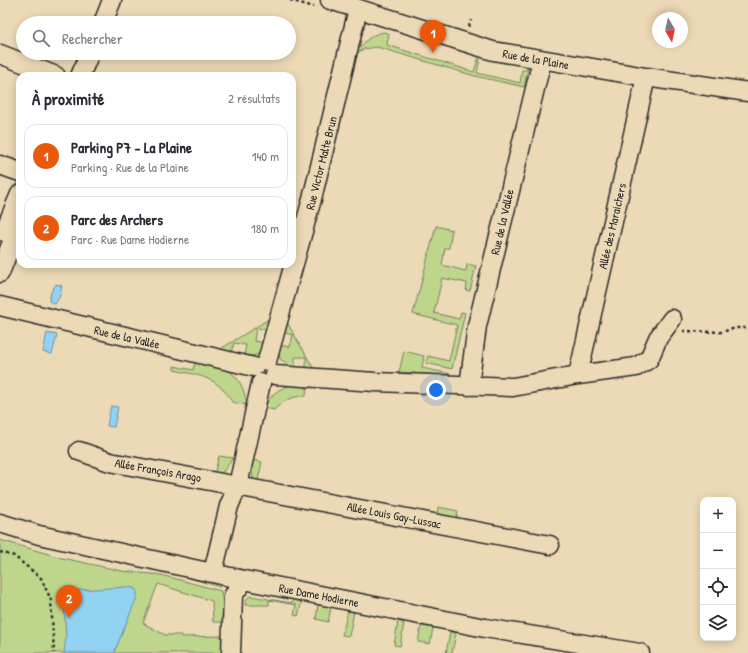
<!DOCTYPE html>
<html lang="fr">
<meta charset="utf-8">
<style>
body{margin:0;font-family:"Patrick Hand",sans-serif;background:#f7f7f7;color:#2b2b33}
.controls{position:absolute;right:12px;bottom:12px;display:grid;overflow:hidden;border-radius:8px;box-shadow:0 2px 10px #0003}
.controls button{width:36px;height:36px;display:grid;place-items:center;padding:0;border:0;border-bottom:1px solid #e1e1e2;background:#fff;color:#2b2b33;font:20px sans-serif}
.compass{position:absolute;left:652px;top:12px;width:36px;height:36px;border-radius:50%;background:#fff;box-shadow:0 2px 10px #0003;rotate:171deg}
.you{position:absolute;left:436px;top:390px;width:14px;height:14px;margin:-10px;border:3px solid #fff;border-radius:50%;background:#1a73e8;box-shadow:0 0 0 6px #1a73e833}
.badge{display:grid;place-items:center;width:26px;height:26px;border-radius:50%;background:#ea580c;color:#fff;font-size:13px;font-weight:700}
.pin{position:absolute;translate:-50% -33px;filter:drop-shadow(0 1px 2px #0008)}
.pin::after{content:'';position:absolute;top:21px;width:14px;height:12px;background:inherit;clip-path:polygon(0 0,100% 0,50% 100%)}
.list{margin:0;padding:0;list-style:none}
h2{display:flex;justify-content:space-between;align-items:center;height:52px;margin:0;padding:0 16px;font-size:17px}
h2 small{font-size:13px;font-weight:400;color:#7c7c81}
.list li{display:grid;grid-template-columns:26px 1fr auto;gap:12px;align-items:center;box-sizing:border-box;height:64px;margin:0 8px 8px;padding:0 8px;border:1px solid #e1e1e2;border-radius:12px}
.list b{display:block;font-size:15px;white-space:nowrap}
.list p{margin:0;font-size:13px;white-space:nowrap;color:#7c7c81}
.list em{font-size:13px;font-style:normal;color:#7c7c81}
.icon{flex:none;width:22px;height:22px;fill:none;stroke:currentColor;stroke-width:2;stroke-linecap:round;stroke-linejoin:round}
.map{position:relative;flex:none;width:748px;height:653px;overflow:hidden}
.search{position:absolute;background:#fff;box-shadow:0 2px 10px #0003;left:16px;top:16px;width:280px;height:44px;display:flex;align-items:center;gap:10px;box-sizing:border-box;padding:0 14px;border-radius:22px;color:#7c7c81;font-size:15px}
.panel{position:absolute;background:#fff;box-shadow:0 2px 10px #0003;left:16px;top:72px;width:280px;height:196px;border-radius:12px}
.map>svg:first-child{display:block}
.green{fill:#bed68c;stroke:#74805c}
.water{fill:#92d3f4;stroke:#6990a4}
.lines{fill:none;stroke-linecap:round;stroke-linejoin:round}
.minor-casing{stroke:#2b2b2b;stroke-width:21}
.path{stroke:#2b2b2b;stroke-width:2.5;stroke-dasharray:3 3;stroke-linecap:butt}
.minor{stroke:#ecd9b6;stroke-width:18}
.labels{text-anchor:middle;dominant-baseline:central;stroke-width:3.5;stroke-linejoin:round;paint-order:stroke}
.street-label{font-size:12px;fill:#2b2b2b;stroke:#ecd9b6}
</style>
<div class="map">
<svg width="748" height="653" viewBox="0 0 748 653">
<rect width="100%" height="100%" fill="#ecd9b6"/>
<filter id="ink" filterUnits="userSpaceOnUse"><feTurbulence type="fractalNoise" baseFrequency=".025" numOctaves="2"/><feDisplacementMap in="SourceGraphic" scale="8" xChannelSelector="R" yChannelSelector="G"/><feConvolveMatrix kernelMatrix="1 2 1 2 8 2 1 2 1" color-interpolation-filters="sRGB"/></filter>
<g filter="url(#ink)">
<path class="green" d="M384,32L389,34L387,45L474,72L478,59H480L477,73L520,83L522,70H526L528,68L524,87L475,76L377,47L364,49L356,54C362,43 371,34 384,32Z
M436,226L452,230L449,248H445L442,265L466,271L467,264L476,266L470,291L466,290L467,283L442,278L434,313L459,319L461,312L465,313L452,369L426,363L428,356L449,361L457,325L413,314Z
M272,317L268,330L256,328L254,341L265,343C263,354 255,357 244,356L246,345L234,343L231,353L219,350Z
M285,319L314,369H306V357H295V369L280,359L278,345L290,347L293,335L281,332Z
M404,351L424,356L422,368L451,374L450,376L399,372Z
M196,358C226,368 241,370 247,405L232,402C219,377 198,375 174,370V366L193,370Z
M307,382L306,396C292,396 284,400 274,410L265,408C271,389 289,384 307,382Z
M219,456L233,458L223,472L214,475Z
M251,460L262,462L257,484L253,480Z
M438,507L458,511L456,521L437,517Z
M0,540L62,558L122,571L161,575L221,591L223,602L222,622H213L212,601L158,584L143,623L165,635H181V637L222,636V653H0Z
M163,570L217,581L220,587Z
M250,596L292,603L293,599L302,601L298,616L294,615L296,605L269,600V605H245L246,600Z
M318,605L331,607L328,622L316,619Z
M348,611L354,612L349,636L342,635Z
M398,621L404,623L400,646L394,645Z
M421,626L433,628L430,644L418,642Z
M450,632L456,633L452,653H446Z"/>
<path class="water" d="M56,284L62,286L60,296L55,304L49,301L51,292Z
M47,333L57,335L52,354L43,352Z
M111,406L118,407L114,427L107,426Z
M127,587L134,588L137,592V597L114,653H64L66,635L63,591Z"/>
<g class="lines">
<defs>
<path id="minor" d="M330,0L493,51L646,77L748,92
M103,23L112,0
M0,54L56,76
M80,76L90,53
M0,165L20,172
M4,232L20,194
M0,273L20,221
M0,306L254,367
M267,361L312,199L358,9
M275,375L375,382L513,387L578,375L636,367L649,359L658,338L672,319
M578,375L646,77
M469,386L477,326L542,60
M79,451L110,462L550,545
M0,523L39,535L244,580L485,628L640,653
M215,564L229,506L238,485L261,383
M231,653L233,596L244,580"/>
</defs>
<use href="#minor" class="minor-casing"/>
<path class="path" d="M290,0L314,7
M469,27L471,20
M683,331L721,332L736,328H748
M0,552L14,556L41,578L51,600L54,653"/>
<use href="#minor" class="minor"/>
</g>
</g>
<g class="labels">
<g class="street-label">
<text transform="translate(536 59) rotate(10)">Rue de la Plaine</text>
<text transform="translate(321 163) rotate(-76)">Rue Victor Malte Brun</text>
<text transform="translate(502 222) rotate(-77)">Rue de la Vallée</text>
<text transform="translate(612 226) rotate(-77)">Allée des Maraichers</text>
<text transform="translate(127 337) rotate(13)">Rue de la Vallée</text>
<text transform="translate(158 470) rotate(10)">Allée François Arago</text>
<text transform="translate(394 515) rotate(11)">Allée Louis Gay-Lussac</text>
<text transform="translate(319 595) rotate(11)">Rue Dame Hodierne</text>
</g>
</g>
</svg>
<div class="controls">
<button>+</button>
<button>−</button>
<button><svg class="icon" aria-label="locate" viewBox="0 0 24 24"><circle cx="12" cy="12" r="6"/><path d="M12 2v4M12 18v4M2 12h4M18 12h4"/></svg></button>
<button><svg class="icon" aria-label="layers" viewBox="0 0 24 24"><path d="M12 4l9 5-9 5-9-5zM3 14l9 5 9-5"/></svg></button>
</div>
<svg class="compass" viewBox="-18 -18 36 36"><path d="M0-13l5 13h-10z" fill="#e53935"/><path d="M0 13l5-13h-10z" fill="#7c7c81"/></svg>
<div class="you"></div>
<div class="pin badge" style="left:433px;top:53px">1</div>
<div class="pin badge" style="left:69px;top:618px">2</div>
<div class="search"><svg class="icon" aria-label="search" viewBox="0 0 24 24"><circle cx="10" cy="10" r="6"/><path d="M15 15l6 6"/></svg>Rechercher</div>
<section class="panel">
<h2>À proximité<small>2 résultats</small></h2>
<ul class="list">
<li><span class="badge">1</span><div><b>Parking P7 - La Plaine</b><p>Parking · Rue de la Plaine</p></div><em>140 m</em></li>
<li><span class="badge">2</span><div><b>Parc des Archers</b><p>Parc · Rue Dame Hodierne</p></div><em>180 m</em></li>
</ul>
</section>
</div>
